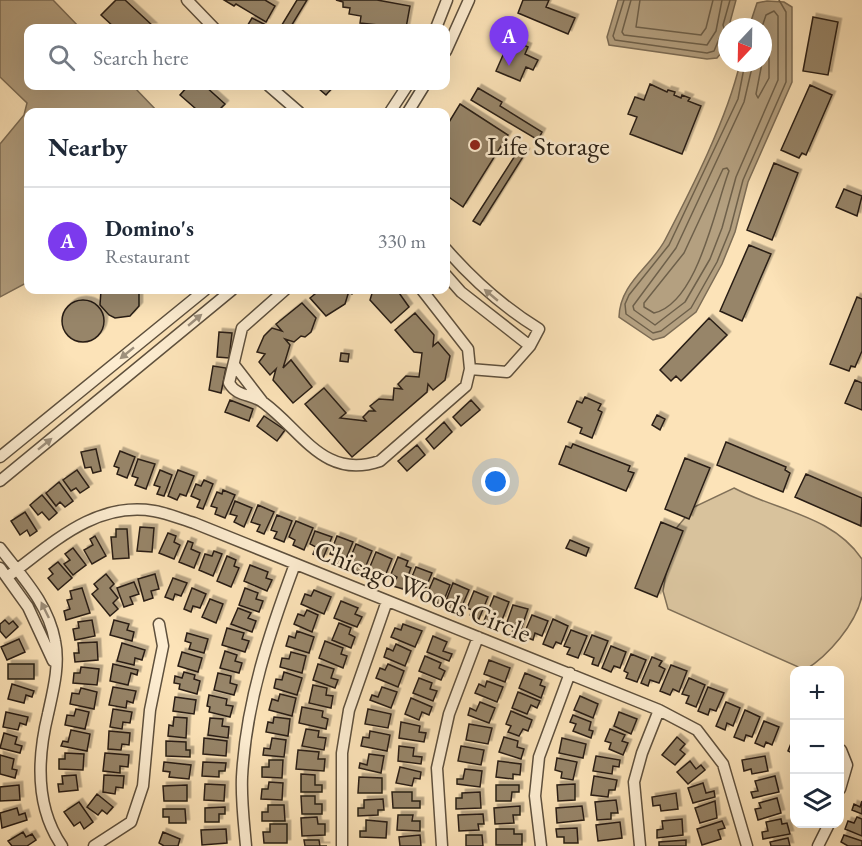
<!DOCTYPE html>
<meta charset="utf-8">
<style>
body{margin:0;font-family:"EB Garamond",serif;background:#f6f6f7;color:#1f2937}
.controls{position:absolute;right:18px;bottom:18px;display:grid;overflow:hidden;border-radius:12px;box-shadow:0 6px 24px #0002}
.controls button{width:54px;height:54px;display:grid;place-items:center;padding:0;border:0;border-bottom:2px solid #e0e1e3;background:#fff;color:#1f2937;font:30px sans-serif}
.compass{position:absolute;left:718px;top:18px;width:54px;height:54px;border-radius:50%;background:#fff;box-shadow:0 6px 24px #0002;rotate:202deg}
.you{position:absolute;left:496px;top:482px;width:21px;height:21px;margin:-15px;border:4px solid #fff;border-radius:50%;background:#1a73e8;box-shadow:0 0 0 9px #1a73e833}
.badge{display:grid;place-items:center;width:39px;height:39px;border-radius:50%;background:#7c3aed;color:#fff;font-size:20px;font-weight:700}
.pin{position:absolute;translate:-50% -50px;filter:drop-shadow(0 2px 3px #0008)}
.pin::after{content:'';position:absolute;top:32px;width:21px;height:18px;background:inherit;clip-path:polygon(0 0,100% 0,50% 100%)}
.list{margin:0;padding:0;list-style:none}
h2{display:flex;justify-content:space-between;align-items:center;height:78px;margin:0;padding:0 24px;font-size:26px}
h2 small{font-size:20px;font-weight:400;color:#747a83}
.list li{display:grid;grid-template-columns:39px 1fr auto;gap:18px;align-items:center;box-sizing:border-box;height:108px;padding:0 24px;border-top:2px solid #e0e1e3}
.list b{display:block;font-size:22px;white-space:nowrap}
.list p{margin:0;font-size:20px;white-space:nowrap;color:#747a83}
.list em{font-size:20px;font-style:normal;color:#747a83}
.icon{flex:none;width:33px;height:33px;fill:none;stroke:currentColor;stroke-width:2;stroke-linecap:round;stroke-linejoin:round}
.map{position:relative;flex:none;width:862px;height:846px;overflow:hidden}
.search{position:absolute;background:#fff;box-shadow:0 6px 24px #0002;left:24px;top:24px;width:426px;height:66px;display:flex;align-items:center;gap:15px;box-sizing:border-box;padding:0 21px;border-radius:12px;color:#747a83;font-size:22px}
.panel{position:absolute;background:#fff;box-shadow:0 6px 24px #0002;left:24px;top:108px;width:426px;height:186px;border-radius:12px}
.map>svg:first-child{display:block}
.green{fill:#d8c29c;stroke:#807058;stroke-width:1.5}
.water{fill:#b4a080;stroke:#7c6c55;stroke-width:1.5}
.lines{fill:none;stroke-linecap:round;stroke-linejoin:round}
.shore{stroke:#6e604a;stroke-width:1.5}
.building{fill:#978569;stroke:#291f14;stroke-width:1.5;filter:url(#shadow)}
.minor-casing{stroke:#5e503d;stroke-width:13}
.minor{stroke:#fdedd1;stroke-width:10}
.oneway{fill:#9e907c}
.poi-dot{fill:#8f2418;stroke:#fdedd1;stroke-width:2}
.labels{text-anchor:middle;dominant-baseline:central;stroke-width:5;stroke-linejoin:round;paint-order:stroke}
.poi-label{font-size:27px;fill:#291f14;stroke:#fdedd1;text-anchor:start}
.street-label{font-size:27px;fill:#291f14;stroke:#fdedd1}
</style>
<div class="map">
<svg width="862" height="846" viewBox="0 0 862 846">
<defs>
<filter id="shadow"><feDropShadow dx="3.5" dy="-3.5" stdDeviation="0" flood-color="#0004"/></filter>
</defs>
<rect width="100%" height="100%" fill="#fce3b8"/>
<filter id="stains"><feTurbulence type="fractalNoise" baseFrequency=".00333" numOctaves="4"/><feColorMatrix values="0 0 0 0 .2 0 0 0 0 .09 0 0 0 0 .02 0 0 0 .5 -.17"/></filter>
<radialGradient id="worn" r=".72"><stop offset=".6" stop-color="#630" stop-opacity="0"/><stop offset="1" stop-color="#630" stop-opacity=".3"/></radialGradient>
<path class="green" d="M734,488C777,511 832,515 862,559C862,570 862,585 862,596C856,624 828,656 805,670L668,609L663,591L673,532L694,507Z"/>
<path class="water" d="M0,0H53L80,28H28V86H133L158,112H28V282L0,297V144L24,115L27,103L0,77Z
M618,0H736L722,52L717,58L707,59L609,45L607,37Z
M767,1L784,2L792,7V82L748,182L735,232L722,264L696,312L664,337L653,340L619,317C620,283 650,268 665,240C692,188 727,119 740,63H763V27H749L757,3Z"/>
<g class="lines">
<path class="shore" d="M624,0L613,36L615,40L707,53L714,51L719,39L726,34L723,25L730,0
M631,0L622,32L624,35L707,45L716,31L722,0
M640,0L636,27L701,35L706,28L713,0
M745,63L738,99L669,245L629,295L625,304L626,314L653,333L661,331L691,308L717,262L730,230L743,180L786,82V12L779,0
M753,63L744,102L676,248L633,306L634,310L655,325L685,302L710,259L722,228L736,177L778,80V16L774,11L766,15L762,27
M762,63L756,94L758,98L769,78V44L766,42L763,44
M727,168L729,171C715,207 698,303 654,313L644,307V303L684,253L723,169Z"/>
</g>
<path class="building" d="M116,0H125L153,26L115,28L101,15Z
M224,0H265L275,6L266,22L236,4L234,6Z
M297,0H307L290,28H280Z
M336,0H377L410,6L406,28L360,23L361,16L349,14L350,8L343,7V2Z
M523,0H549L546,7L575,18L568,34L518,13Z
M813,17L838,22L828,75L803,71Z
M252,18L264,24L261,28H246Z
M521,44L528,47L525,54L538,60L533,70L526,67L520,81L496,71L507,46L518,50Z
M650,84L667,92L668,90L675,92L674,95L681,98L682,95L690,98L688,101L701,106L682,154L630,134L637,117L628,114L635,97L644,100Z
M810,85L832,95L806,155L802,153L799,158L781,150Z
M188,86H205L225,104L217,112H193L196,109L180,95Z
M321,86H334L326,95L318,88Z
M478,88L502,102L500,106L542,132L538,140L471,100Z
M460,104L508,135L463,207L446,195V127Z
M520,148L526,152L480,225L473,221Z
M774,163L798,173L772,240L747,230Z
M844,189L862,196L857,216L836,207Z
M749,245L771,254L742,321L720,311Z
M101,290H139V306L130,316L115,318L109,315L100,305Z
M320,290H397L409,307L391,323L370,300L373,290L369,293L357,290L352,294L349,291L345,304L326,316L310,298Z
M857,297L862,299V351L855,367L851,366L849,371L830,364Z
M62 321a21 21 0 1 1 42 0a21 21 0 1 1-42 0Z
M302,303L316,318L311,332L305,337L301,336L294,342L285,339L290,345L283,368L291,360L312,387L293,403L273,380L276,369L270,375L259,362L265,354L257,352L264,336L272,328L282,331L276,324Z
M415,313L434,335L433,346L438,342L450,356L445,380L433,390L428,384L427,392L352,457L305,404L324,388L346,413L340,418L366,421L363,417L369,411H375L370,406L379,399L393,400L394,388L402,389L398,384L406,376L419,377L422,353L414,352L395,330Z
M709,318L727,335L681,381L676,376L671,381L660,370Z
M219,332L232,333L229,358L217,357Z
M341,353L349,354L348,362L340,361Z
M213,366L226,368L221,393L209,390Z
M855,380L862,383V410L845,403Z
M585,397L601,404L598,410L602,412L592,438L580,433L582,428L568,422L577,401L582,403Z
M230,400L253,409L249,421L225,412Z
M471,400L480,410L461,426L453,417Z
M657,415L665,419L660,430L652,425Z
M264,416L285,430L277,441L257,426Z
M444,422L452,432L434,449L426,439Z
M726,442L786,467L785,470L790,473L783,492L717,465Z
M573,444L630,466L628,471L634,473L626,491L559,464L566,446L571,448Z
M417,445L425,455L407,471L398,461Z
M96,449L101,471L93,473L91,467L85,468L81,452Z
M120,451L135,457L127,478L117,474L119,468L114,466Z
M685,458L710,468L689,519L665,509Z
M138,459L155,464L146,489L135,485L138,478L132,476Z
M77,470L89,487L80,493L76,488L71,491L63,480Z
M160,470L172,475L164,496L157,494L160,487L154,485Z
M178,470L194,476L186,496L180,494L177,500L168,496Z
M806,474L862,498L861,526L795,497Z
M204,480L213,484L203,509L197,507L200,500L191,496L196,484L201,486Z
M59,482L73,501L65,507L60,502L56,506L46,493Z
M223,490L235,495L225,518L215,514L217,508L211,506L217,492L222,494Z
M42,495L57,513L49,520L42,512L38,515L30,505Z
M235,501L252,508L244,527L234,522L237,516L230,514Z
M258,505L274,512L264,534L257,531L260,525L251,522Z
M25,512L37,531L30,536L27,530L20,535L11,521Z
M277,515L292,521L284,542L274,538L277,532L271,530Z
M296,521L313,528L304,550L293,545L295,540L289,537Z
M661,522L683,531L657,597L635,588Z
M140,527L154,528L152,552L137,551Z
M116,529H127L129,558L113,559L111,537H116Z
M315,531L332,537L323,558L313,554L316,547L310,544Z
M168,533L176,536L174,542L180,545L174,559L159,553Z
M95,536L106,556L92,564L84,550L93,545L90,539Z
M337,536L353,542L343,566L333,562L336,556L330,554Z
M570,540L589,548L586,556L566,548Z
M188,541L193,543L191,549L200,553L194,568L179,562Z
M356,544L372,551L363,573L352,569L354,563L349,561Z
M73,548L86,565L73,575L64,564L70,560L65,554Z
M214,551L222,554L213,576L199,570L205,554L212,556Z
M376,552L392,559L383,581L373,577L375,571L369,569Z
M227,556L236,560L234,566L239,568L231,587L217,581Z
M398,557L408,561L406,566L411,568L403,589L393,586L397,577L391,574Z
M58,562L72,578L58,590L48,578L53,574L49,569Z
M250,565L268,572L266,578L272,580L267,591L244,581Z
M416,567L432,573L422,597L406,591Z
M106,574L114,584L110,588L118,598L113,603L118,609L110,616L92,594L98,589L94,584Z
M155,574L159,589L151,591L153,598L144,601L138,579Z
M173,578L187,583L181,596L175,594L173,600L165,597Z
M434,578L450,585L442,605L432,601L434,595L428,592Z
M134,582L139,594L130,597L133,604L124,607L117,588Z
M453,583L469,590L462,606L456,603L453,609L444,606Z
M82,588L90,613L66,620L64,611L70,609L67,600L72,599L70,591Z
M192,588L206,594L200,608L193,606L191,612L184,609Z
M245,588L258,593L256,599L263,601L259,612L239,605Z
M314,590L331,597L324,614L301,604L305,594L311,596Z
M474,591L488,597L479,619L470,615L472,610L467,608Z
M494,596L509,602L502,620L495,618L493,624L484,621Z
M210,599L223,604L216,623L202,617Z
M341,601L358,608L355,614L362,617L357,627L334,618Z
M513,605L528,609L519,635L512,632L515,625L507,622Z
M238,608L251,613L248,618L256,621L252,632L231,624Z
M307,610L318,615L312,632L294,624L298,614L304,616Z
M532,615L548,621L542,636L535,633L533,640L523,636Z
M553,619L568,626L561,644L556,642L553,648L543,644Z
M5,620L9,624L13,621L18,627L6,638L0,631V624Z
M92,620L95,636L75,640L73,629L79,628L78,622Z
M114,620L129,624L127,630L134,632L132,641L110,635Z
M339,623L351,628L349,634L355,637L351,648L332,640Z
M403,624L422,631L415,647L391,637L395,628L401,630Z
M227,628L244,633L242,639L249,641L245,652L222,645Z
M571,630L587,636L578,658L567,654L570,648L564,646Z
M297,631L314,637L309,653L286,646L289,636L295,638Z
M187,633L208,639L204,653L189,649L191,643L185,641Z
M592,635L608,641L598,666L592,664L594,658L584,654Z
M433,636L447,642L443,651L452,654L449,661L427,652Z
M19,639L25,652L7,660L1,647Z
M325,641L343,648L341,654L347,656L343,668L319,658Z
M97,642L98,660L75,662L74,653H79L78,643Z
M122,643L145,650L142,660L135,658L134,665L117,661Z
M396,644L411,651L405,666L384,657L387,648L393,651Z
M611,646L626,652L620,668L614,666L611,672L602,668Z
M225,651L237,655L235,661L242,663L239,673L220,668Z
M182,652L202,658L198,672L178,666Z
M291,652L306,656L302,673L280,667L282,658L289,659Z
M631,654L646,660L637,682L626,678L628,673L624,671Z
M425,656L441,663L439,668L445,671L441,680L419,671Z
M652,657L662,661L659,666L665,669L659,683L650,680L648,686L641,683Z
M489,660L510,668L505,682L484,674Z
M8,664H34V679H8Z
M113,664L138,670L137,675L131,673L128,685L110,681Z
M318,664L334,669L331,678L338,680L335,688L313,680Z
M388,664L404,671L398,687L376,678L380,668L385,670Z
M671,665L687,671L679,692L673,689L670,695L660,691Z
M81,667L99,669L97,685L73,683L74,673H80Z
M184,672L195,675L194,679L200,681L197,694L179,689L180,684L174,683L175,676L182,678Z
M284,672L302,678L297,695L274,688L276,679L282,680Z
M218,673L231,676L230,683L237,685L234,695L214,690Z
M525,673L542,680L540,685L545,687L541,698L519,688Z
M419,678L432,683L430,689L437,691L433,701L413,693Z
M689,678L705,685L696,707L686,703L689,696L682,694Z
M487,681L503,687L497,702L475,693L479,684L485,687Z
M12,684L34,691L32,697L26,695L24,703L8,699Z
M313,685L327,688L326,695L333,696L331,708L309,703Z
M113,687L136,691L133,703L127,701L126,708L109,705Z
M382,687L397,692L391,708L370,700L372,695L378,697Z
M708,687L724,693L716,711L710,709L708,715L698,711Z
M81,688L97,692L94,709L70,704L72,693L79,694Z
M518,692L540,701L537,708L531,705L527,714L512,708Z
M280,694L296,698L292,716L269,710L272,699L278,701Z
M209,695L227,699L226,705L233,706L230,717L209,712L210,707L207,706Z
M580,696L598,704L593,718L574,710Z
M175,697L196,700L194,714L173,711Z
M411,698L432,707L429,715L422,712L419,720L405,714Z
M480,702L495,708L489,723L468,715L470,708L476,711Z
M726,702L740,708L733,726L727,723L725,730L716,726Z
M302,707L323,711L322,717L328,719L326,729L299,723Z
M76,709L89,712L85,729L65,725L67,715L74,716Z
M113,709L132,712L130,723L123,722L122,729L110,727Z
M368,709L391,714L388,728L365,724Z
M745,710L760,717L752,737L746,735L744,741L734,737Z
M511,711L532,720L528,731L523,729L519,736L508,732L511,726L506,724Z
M6,712L28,717L26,725L20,723L18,730L3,727Z
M619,712L637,719L631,734L614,726Z
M573,715L591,722L589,730L593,731L591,738L573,731L576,724L570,722Z
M174,717L187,718L186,738L168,736L169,725L173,726Z
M274,717L290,719L288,736L266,732L268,722L273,723Z
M210,718L223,719L222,726L229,727L228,738L208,735Z
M764,721L779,727L772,745L766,742L764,747L755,743Z
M401,722L420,726L419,732L426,733L424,742L399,738Z
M469,724L492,728L488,744L466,740Z
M306,729L319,731L318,737L326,738L324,750L302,746Z
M610,729L625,735L622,741L628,743L623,755L609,749L611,743L605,741Z
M71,730L90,734L87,751L61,746L63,741L68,742Z
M109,731L130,733L129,745L122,744L121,750L108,749Z
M370,731L390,735L387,751L361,746L363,737L369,738Z
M4,733L17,737L15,744L22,746L20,753L0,748Z
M794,736V754L788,751Z
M504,737L518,741L517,747L524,749L521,759L499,752Z
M677,737L685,744L680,750L685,754L675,765L662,755Z
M204,738L227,741L226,756L203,754Z
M272,738L286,740L284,757L263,755L264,748L270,749Z
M562,738L586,744L583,758L559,753Z
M166,741L186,742V750H190V757L166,756Z
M399,746L414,748L413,756L422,757L421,764L398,761Z
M461,746L484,750L481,765L458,761Z
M298,750L319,752L318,759H325L324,771L296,769Z
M65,753L84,754L83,770L59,769V759H65Z
M105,753L129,755L128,767L120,766V773L103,771Z
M369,754L384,756L381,773L359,768L360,763L367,765Z
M0,755L14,759L12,769L17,770L15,778L0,774Z
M596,756L620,760L619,767L613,766L612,774L593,771Z
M765,756L768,771L752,774L751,769L744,771L742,760Z
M557,758L577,762L573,780L561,778L562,772L555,770Z
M269,760H283L282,778L262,777V767H269Z
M498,761L521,764L520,775L513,774V779L496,777Z
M690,761L696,769L701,765L705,770L688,784L677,772Z
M164,762L191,765L189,779L169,777L170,772L163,771Z
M203,762L226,763L225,771H219V777L202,776Z
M400,767L421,772L420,779L414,778L412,786L396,783Z
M465,769L482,771L480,787L457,784V779H463Z
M301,774L315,775V785H322V792H301Z
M76,775L78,790L59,792L58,784H63L62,776Z
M104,775L124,776L123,788L116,787L115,794L103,792Z
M594,776L617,780L615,790H609L608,797L591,795Z
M775,776L779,792L753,798L751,792L758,791L755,781Z
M359,777L382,778V793H358Z
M269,782L283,783L282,800L261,799L262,789H268Z
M703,783L706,793L714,791L715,797L693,803L688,788Z
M205,784L225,785L224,801L204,800Z
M575,784V800L558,801L557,785Z
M19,785L20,800L0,801V787Z
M187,785V801H164L163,786Z
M496,785H519V792H512L511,801H496Z
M392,792H412V801H420V808H393Z
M480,792L481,808L456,809V798H462V793Z
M676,793L678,809L661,811L660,805L653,806L652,797Z
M97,794L113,807L107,814L102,810L98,815L87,807Z
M301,796H315V804H322V814H302Z
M777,798L781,813L758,820L755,809L761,808L759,803Z
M383,799L384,810H378V815L358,816V808H364V800Z
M616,800L618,813H611V819L597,820L595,802Z
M715,801L717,818L700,823L695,808Z
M862,801V814L852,810L854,804L860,807Z
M79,802L93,822L84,829L80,822L74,826L64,812Z
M268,805H284L285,821H262V812H268Z
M520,806V815H513L514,823L495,824L494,808Z
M582,806L584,820L557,823L556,808Z
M225,807V814H219V822H205V808Z
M17,808L19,815L25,813L27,820L2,828L0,813Z
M163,809H185L186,823H169V817H163Z
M483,814L484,824H478L479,830L459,831L458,815Z
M398,815H413L412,821H420V831L397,830Z
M317,817L318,824H325V835L302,836L301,818Z
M857,817L862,819V836L845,829L848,821L854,823Z
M682,819L683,835L657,838V830L663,829L662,821Z
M781,819L782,824L787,823L790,834L763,839L762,832L768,831L766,822Z
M366,820L387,822L386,838L360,837V831H366Z
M722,821L725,828L718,830L721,839L702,845L697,829Z
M620,822L622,838L598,841L596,825Z
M270,824H287V843H264L263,832H270Z
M577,828L578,843H564V837H557L556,829Z
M226,829L227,843L202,845L201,830Z
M496,829H514V834H522V845H496Z
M23,832L26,837L32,834L36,840L27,846H12L8,841Z
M163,832L180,839L178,846H164L159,843Z
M420,835L421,846H400L399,837Z
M466,835H482L483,846H466Z
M844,835L862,841V846H848L841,842Z
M788,838L790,846H771L770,842Z
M304,840H319L320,846H327H305Z
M686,840V846H659V842Z"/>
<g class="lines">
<defs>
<path id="minor" d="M187,0L214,28
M436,28L447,0
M446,51L469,0
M269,86L299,112
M390,112L407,86
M408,112L424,86
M446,249C474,281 503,307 539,329L530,346L507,372L470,369
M446,275L461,292L530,346
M285,290L242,328L229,383C238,398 251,393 264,403C303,432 324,480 380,461L466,386L470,369L468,349L422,290
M235,366L262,401
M0,457L205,290
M0,481L232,290
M0,548C22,577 48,603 55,641C60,665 53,691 48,714C37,759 35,807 62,846
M0,568L28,607L53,661
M7,577C51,545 94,501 154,511C167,513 181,519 194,523L659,710L697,730L723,764L747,846
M840,789L847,765L841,750
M94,846L131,822L143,786L150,710L163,646L159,624
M246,846C244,823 241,800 242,777C246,702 269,634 295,564
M342,846V753L349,710L387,601
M442,846L437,768L449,714L478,637
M541,846L535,796L539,757L570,673
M640,846L634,782L642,753L659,710
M818,846L829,824"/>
</defs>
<use href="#minor" class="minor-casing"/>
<use href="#minor" class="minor"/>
</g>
<defs><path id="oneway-solid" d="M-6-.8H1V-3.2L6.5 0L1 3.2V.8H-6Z" transform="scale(1.5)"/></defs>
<g class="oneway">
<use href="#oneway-solid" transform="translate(491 295) rotate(-140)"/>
<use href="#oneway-solid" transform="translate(195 320) rotate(-40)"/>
<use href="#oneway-solid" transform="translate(127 353) rotate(141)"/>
<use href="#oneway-solid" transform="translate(45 444) rotate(-39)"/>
<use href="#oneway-solid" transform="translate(45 610) rotate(-116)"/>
</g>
<circle class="poi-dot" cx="475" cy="145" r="6"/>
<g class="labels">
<g class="poi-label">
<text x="487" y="145">Life Storage</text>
</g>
<g class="street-label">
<text transform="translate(423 591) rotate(22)">Chicago Woods Circle</text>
</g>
</g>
<rect width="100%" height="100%" filter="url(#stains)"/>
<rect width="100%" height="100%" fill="url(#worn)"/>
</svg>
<div class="controls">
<button>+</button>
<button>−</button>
<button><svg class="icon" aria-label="layers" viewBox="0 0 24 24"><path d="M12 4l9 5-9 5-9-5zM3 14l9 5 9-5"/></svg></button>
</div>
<svg class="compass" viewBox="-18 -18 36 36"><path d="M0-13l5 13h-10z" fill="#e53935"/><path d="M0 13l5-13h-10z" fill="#747a83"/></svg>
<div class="you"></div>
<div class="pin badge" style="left:509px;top:66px">A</div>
<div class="search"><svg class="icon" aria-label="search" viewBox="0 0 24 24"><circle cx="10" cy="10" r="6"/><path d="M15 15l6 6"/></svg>Search here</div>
<section class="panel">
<h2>Nearby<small></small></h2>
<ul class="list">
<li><span class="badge">A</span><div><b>Domino's</b><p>Restaurant</p></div><em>330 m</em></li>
</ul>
</section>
</div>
